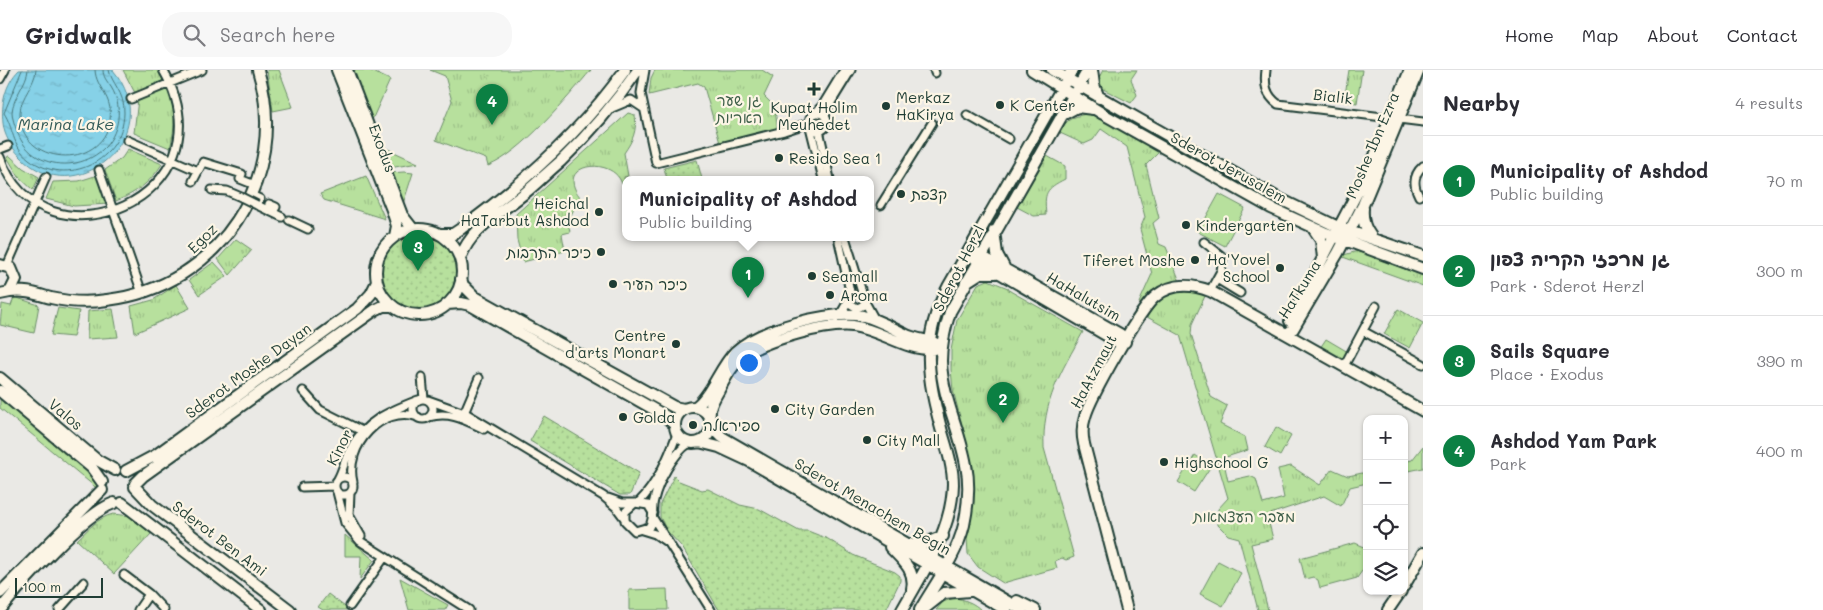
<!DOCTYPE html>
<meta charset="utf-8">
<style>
body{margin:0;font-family:Mali,"Playpen Sans Hebrew",sans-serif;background:#f7f7f7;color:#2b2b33}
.controls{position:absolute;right:15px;bottom:15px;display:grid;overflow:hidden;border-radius:10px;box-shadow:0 1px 4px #0004}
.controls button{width:45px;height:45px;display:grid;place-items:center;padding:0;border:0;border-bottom:1px solid #e1e1e2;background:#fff;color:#2b2b33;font:25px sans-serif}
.scale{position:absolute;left:15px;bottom:12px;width:88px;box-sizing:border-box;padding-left:5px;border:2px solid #1f3d34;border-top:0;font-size:14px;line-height:18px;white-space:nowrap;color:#1f3d34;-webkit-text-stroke:4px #fcf5e5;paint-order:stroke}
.you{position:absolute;left:748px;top:292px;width:18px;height:18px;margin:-12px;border:4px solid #fff;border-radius:50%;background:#1a73e8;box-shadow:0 0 0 8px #1a73e833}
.badge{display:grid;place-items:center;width:32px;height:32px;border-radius:50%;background:#0b8043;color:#fff;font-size:16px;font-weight:700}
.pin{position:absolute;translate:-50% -41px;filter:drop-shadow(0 1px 2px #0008)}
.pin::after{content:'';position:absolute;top:26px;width:18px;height:15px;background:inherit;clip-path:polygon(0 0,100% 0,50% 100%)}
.popup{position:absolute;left:622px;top:106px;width:252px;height:65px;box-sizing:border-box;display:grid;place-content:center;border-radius:10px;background:#fff;filter:drop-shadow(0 1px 4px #0005);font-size:16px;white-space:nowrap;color:#7c7c81}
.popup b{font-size:19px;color:#2b2b33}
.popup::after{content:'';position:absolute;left:50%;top:100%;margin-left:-10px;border:10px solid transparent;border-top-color:#fff}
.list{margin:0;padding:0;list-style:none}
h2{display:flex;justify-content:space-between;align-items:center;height:65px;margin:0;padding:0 20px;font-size:21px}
h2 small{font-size:16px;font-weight:400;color:#7c7c81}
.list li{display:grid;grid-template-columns:32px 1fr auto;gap:15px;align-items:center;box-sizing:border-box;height:90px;padding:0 20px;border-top:1px solid #e1e1e2}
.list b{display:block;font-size:19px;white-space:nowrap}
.list p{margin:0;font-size:16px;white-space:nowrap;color:#7c7c81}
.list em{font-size:16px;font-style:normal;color:#7c7c81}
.icon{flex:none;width:28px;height:28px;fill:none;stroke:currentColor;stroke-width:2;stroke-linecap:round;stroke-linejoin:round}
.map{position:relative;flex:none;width:1423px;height:540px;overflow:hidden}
header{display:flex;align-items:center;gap:30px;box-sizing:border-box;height:70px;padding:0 25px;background:#fff;border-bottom:1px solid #e1e1e2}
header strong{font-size:24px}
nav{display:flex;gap:28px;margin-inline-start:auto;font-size:18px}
.search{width:350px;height:45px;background:#f7f7f7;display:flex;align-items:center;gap:12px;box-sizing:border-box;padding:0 18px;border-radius:20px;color:#7c7c81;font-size:19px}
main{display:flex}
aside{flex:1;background:#fff}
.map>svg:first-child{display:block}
.grass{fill:url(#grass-dots);stroke:#6b8e68}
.park{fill:url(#park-tufts);stroke:#6b8e68}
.garden{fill:#b7e09d;stroke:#6b8e68}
.water{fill:url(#water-ripples);stroke:#5d969f}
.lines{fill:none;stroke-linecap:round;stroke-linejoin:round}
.shore{stroke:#48787c;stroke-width:1}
.street-casing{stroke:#1f3d34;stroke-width:11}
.secondary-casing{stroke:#1f3d34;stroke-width:14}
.street{stroke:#fcf5e5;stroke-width:7}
.secondary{stroke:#fcf5e5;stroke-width:10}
.street-bridge-casing{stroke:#1f3d34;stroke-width:11;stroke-linecap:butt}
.street-bridge{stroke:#fcf5e5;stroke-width:7}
.poi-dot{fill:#1f3d34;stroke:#fcf5e5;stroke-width:2}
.labels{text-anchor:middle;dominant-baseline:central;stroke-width:4.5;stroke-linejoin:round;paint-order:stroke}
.street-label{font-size:15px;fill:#1f3d34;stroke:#fcf5e5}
.poi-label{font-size:15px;fill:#1f3d34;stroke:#fcf5e5;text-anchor:start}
.park-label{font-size:15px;fill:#3d5e49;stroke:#fcf5e5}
.water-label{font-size:16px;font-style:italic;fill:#345b58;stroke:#fcf5e5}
</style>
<header>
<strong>Gridwalk</strong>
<div class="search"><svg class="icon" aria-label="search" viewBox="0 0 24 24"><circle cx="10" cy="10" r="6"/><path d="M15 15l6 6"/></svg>Search here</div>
<nav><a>Home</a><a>Map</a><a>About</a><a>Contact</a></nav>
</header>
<main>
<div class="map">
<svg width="1423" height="540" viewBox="0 0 1423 540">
<defs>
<pattern id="grass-dots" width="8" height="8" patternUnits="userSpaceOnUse" patternTransform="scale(1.25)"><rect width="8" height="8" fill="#b7e09d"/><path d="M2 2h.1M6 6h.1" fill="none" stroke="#9dc188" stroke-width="1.8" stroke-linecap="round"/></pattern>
<pattern id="park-tufts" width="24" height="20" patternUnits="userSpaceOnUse" patternTransform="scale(1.25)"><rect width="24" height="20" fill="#b7e09d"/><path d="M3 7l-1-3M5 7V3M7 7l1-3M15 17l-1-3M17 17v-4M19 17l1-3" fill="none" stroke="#9dc188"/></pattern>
<pattern id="water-ripples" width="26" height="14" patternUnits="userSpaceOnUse" patternTransform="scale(1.25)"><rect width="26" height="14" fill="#86d1e7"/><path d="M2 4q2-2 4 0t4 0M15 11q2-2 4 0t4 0" fill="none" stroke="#73b4c7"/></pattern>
</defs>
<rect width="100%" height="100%" fill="#eae9e5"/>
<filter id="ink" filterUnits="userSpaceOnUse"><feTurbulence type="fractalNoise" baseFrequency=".02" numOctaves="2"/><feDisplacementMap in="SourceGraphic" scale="10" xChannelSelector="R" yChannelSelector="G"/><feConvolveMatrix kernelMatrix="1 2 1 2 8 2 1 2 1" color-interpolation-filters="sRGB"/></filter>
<g filter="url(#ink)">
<path class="grass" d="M697,90L702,109H667L664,98Z
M380 202a38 38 0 1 1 76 0a38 38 0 1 1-76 0Z
M544,346L639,403L630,425H620L530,371Z
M674,406L679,411L702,420L708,419L740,435L759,439L799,461H808L828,469L853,485L895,502L900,506V511L886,540H719L682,477L667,461L660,447V434Z
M328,524L349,540H323L318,537Z"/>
<path class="park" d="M123,0H158L164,10L135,23Z
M267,0H279L293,37L273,41Z
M430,0H591C567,28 522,83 488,96L486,89L436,70L452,31L445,6Z
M655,0H762L773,7L764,26L775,37L777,58L720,73L704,17L698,13L649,25L651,8Z
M1103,0H1137L1131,9L1137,25L1131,33L1095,15Z
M1349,0H1362L1357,33L1344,31Z
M168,17C175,38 176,57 170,78L134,63L138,29Z
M628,43L635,45C637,61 633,70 624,83L628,106L624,107L625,113L622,114C613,85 553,93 580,127L568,151L570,162L562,164L565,181L523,192L517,170L516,144Z
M1086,44H1099L1159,82L1146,95L1159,148L1153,153L1159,174L1166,177L1181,214L1145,235L1139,233L1152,204L1140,159L1145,147L1127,77L1101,59L1093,70L1084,74L1060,63C1066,49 1072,47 1086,44Z
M128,79L162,94C151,112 136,123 116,131L105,100L122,88Z
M10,86L23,98L39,107L33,120L19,107L7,87Z
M1047,86L1065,96V109C1045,119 1044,123 1046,145L1034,146L1017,137Z
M98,105L109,134L74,136L46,129L53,112L79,111Z
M366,106L385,149L324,130L320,124Z
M236,169L252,180L230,205L218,189Z
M1358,181L1423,206V216L1340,186Z
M214,192L227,206L199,225L189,210Z
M988,210L1008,218L1010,221L1083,262C1061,302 1042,331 1044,378L1074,487L1066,490L1062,488L1055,491L1057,498L1003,513L978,497L968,484L967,467L974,421L973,397L953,320L951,300V280L957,250L978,214Z
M176,215L190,238L135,263L131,236L153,230Z
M1183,220H1195L1206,224L1192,254L1191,264L1211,327L1227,336L1220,354L1245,367L1248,380L1223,388L1228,411L1250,406L1256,409L1263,434L1284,428L1278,399L1291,396L1320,415L1332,399L1348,406L1367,402V413L1350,417L1341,436L1324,426L1267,445L1273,469L1251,474L1268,540H1258L1239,468L1228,465L1218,455V439L1228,428L1180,265L1147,247C1156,232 1166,224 1183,220Z
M14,227L39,235L34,263L0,255L2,234L11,236Z
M58,238L79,241L73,267L51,265Z
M113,239L118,267L87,269L88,241Z
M1398,239L1423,253L1410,278L1384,264Z
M1326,269L1348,282L1342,291L1320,278Z
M0,327L100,411V421L0,338Z
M1276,357L1291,366L1280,386L1265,377Z
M1423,376V398L1404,402V392L1412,390Z
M113,444L131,446L151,464L114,504L77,470C88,460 97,448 113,444Z
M345,465L374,490L360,509L361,486H345Z
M1355,473L1367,478V494L1357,508L1320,518L1318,510L1313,507L1305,509L1300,488Z
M400,508L448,535L445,540H409Z
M954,528C964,529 974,533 981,540H936L943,532Z"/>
<path class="garden" d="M353,0H369L390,10L372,50Z
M379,75L418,93L389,98Z
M404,102L413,103L402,137L390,103Z
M1219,124L1245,138L1225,176L1198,162Z
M1195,385L1211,396L1194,422L1178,412Z
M1218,491L1241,503L1223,536L1200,524Z
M667,519L668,540H629V520Z"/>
<path class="water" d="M19,0H113C167,64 75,145 20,86C11,77 4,65 3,53C1,34 5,14 19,0Z"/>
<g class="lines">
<path class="shore" d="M22,0L4,43C14,58 11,75 29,89C67,118 123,91 124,43C125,22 111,13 109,0
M28,0C27,13 13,27 12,42C12,48 15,56 17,61C33,109 106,103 117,54C120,42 118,28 111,17C107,11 103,7 103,0
M36,0C35,15 21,26 20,42C18,96 102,102 110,50C113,25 96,19 95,0"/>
<defs>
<path id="street" d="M645,0L641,23L656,93L784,61L809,53
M934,0L935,3
M1266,0C1264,15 1266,25 1278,34L1423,52
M0,9L5,0
M131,29L202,0
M612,38L631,30L643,38
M815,43L822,36L844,0
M809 52a9 9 0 1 1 18 0a9 9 0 1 1-18 0Z
M967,45L1009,69
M825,47L827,39L851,0
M810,57L823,109
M819,60L830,109
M127,70L198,101
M0,79L8,76
M0,87C42,206 236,127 163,0
M99,100L142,223
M193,111L203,92L242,104L240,109L255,115
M212,120L227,121L241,127
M251,125L260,129
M1419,126C1413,115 1413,105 1423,96
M269,134L276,137L273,142
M257,135L282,147
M881,135L932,53
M289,150L308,159
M838,167L851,226L840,245
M845,167L865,232L875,250
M1204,172L1223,187L1221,201L1210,221
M7,196L46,107
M1217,209L1240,223
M849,233L857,238L862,236L865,232
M1363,261L1423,294
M1344,296L1376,236
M422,307L424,329
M303,321L320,340L362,361
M413 339a10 10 0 1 1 20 0a10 10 0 1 1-20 0Z
M428,330L467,344L603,426L616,437L625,449
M464,343L479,308
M429,347C450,341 465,350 484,359
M335 416a9 9 0 1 1 18 0a9 9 0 1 1-18 0Z
M338,409C343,400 345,389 350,380C364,351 390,341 418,330
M353,412C344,376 382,334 418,347
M302,417L335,416
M337,422L345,453L360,471L469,540
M350,423L349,445L361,466
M608,428L622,433H634
M639,432C657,414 668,388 677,364
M653,443L648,435L635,433L625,442V451L635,461L649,457C655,448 651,440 654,430C658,412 673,384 689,373
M653,448L711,540
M642,460L655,464L665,471
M124,505L149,524L164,540
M350,536L384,488
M59,540L84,512
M138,540L149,524"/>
<path id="secondary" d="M337,0L392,140L397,156L395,166
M347,0L402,145L413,159
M1032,0L1103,44L1271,138L1326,163L1423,199
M1052,0L1278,128L1340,158L1423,186
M1092,0L1094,15L1099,28
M1062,45L1077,37L1093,39
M1363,138C1362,151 1365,159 1373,169
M1313,158L1321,170L1323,188
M376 202a43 43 0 1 1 86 0a43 43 0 1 1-86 0Z
M994,161L997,184L1004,197
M440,164H453L462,158C523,114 581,62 625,0
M974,182L1120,264L1125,272
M974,188L1104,264L1116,271L1125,272
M460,189C470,158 502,142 526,122C538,112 549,101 561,91C589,64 616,32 638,0
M0,195L11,198L16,210L10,222L0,224
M461,209L463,215L475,227L674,337L684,339
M966,212L980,203H996
M10,222C25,220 36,224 51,228C69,232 89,233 107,230C219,217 291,108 258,0
M447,234L461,233L470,235L664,345L675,355
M1290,251L1370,98L1410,0
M1287,264L1293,259L1338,183L1363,135L1419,0
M0,308L97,390L115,400
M0,321L92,398L102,412
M675 355a18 18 0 1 1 36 0a18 18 0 1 1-36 0Z
M695,337C710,328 720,297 735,282C759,259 830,240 863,246C880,250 894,259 909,266C917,269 926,270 935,273
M710,349C708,338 714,329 719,320C726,307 732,295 743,286C763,270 828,253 853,256C881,260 906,281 934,279
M711,356L722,367L1022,540
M699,372L719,377L749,391L1006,540
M126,401L156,385L357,239L371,224L377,212
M135,414L143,406L375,240L383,236H393
M135,417L152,435L290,540
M122,433L261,540
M909,474H924L943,466
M890,477C902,490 916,500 912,519
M1404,516L1423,483
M0,523L102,420
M1017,531L1035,540
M925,538L944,523L970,521
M0,540C22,513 83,444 114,433
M902,540C924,500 952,461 953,414C953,396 947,379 942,362C927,307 920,269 948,217L1072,0
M920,540C935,514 957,485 964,455C968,436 970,414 966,395C960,360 942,327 941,291C941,274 945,258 950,242L1088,0
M1127,540L1084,374C1082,365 1082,356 1085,347C1090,328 1141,237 1156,226C1172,213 1192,214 1210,221L1423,341
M1388,540L1401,521"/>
</defs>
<use href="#street" class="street-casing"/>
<use href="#secondary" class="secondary-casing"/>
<use href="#street" class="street"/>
<use href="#secondary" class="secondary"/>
<defs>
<path id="street-bridge" d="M241,127L257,135"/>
</defs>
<use href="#street-bridge" class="street-bridge-casing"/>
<use href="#street-bridge" class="street-bridge"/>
</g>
</g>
<g class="poi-dot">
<path d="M811.5 11.5h5v5h5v5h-5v5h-5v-5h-5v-5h5z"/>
<circle cx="1000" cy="35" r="5"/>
<circle cx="886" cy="36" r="5"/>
<circle cx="779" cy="88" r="5"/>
<circle cx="901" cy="124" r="5"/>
<circle cx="599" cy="142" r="5"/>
<circle cx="1186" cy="155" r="5"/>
<circle cx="601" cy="182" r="5"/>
<circle cx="1195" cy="190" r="5"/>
<circle cx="1280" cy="198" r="5"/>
<circle cx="812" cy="206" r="5"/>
<circle cx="613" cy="214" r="5"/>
<circle cx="830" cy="225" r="5"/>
<circle cx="676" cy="274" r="5"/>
<circle cx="775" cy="339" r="5"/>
<circle cx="623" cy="347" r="5"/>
<circle cx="693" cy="355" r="5"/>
<circle cx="867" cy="370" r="5"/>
<circle cx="1164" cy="392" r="5"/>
</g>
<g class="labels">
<g class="street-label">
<text transform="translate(1333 26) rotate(7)">Bialik</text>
<text transform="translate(1372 75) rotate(-67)">Moshe Ibn Ezra</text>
<text transform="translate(383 78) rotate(69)">Exodus</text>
<text transform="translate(1229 97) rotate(29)">Sderot Jerusalem</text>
<text transform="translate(202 168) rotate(-45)">Egoz</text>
<text transform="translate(958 198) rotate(-63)">Sderot Herzl</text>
<text transform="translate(1299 219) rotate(-58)">HaTkuma</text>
<text transform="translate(1084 226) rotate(30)">HaHalutsim</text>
<text transform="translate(248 300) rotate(-36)">Sderot Moshe Dayan</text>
<text transform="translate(1093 301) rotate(-62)">HaAtzmaut</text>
<text transform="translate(66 344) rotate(40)">Valos</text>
<text transform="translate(339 377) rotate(-63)">Kinor</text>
<text transform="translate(873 436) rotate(30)">Sderot Menachem Begin</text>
<text transform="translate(220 468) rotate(37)">Sderot Ben Ami</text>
</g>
<g class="poi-label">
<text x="896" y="27">Merkaz<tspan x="896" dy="17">HaKirya</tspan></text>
<text x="1010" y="35">K Center</text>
<text x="814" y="37" text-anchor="middle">Kupat Holim<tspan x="814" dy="17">Meuhedet</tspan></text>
<text x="789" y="88">Resido Sea 1</text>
<text x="911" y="124">קצפת</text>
<text x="589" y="133" text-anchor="end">Heichal<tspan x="589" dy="17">HaTarbut Ashdod</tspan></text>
<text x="1196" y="155">Kindergarten</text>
<text x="591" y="182" text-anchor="end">כיכר התרבות</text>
<text x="1270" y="189" text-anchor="end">Ha'Yovel<tspan x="1270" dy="17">School</tspan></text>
<text x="1185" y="190" text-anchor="end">Tiferet Moshe</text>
<text x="822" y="206">Seamall</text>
<text x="623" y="214">כיכר העיר</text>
<text x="840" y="225">Aroma</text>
<text x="666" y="265" text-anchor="end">Centre<tspan x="666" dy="17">d'arts Monart</tspan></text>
<text x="785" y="339">City Garden</text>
<text x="633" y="347">Golda</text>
<text x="703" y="355">ספיראלה</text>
<text x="877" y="370">City Mall</text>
<text x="1174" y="392">Highschool G</text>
</g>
<g class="park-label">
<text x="739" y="30">גן שער<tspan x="739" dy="17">האריות</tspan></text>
<text x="1244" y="446">מעבר העצמאות</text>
</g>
<g class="water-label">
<text x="66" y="53">Marina Lake</text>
</g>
</g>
</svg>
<div class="controls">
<button>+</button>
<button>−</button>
<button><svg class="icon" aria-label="locate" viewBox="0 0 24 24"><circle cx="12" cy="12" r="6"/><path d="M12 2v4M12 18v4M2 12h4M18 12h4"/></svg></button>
<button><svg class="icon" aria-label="layers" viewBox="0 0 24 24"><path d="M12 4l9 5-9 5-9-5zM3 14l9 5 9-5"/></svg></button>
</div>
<div class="scale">100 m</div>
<div class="you"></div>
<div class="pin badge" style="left:748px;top:228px">1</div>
<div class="popup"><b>Municipality of Ashdod</b>Public building</div>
<div class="pin badge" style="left:1003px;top:353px">2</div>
<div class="pin badge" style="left:418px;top:201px">3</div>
<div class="pin badge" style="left:492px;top:55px">4</div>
</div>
<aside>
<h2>Nearby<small>4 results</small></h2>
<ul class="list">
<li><span class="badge">1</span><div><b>Municipality of Ashdod</b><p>Public building</p></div><em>70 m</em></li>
<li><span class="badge">2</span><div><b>גן מרכזי הקריה צפון</b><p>Park · Sderot Herzl</p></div><em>300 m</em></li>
<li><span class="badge">3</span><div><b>Sails Square</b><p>Place · Exodus</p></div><em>390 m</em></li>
<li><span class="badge">4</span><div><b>Ashdod Yam Park</b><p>Park</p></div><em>400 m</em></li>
</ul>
</aside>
</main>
